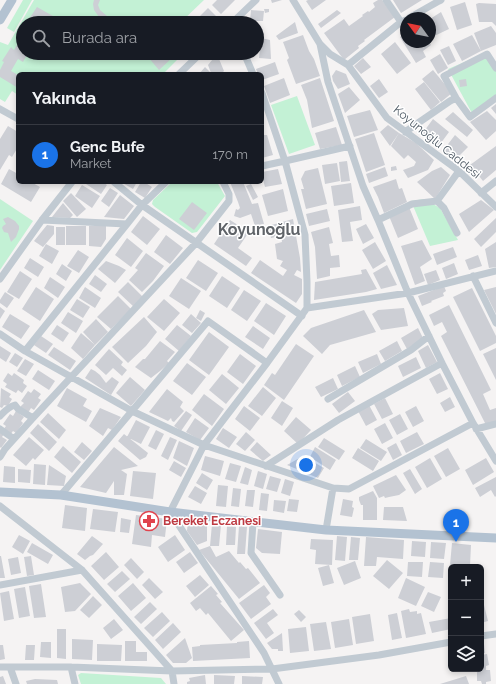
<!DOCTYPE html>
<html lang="tr">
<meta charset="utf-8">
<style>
body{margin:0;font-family:Raleway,sans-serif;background:#20242c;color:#f1f3f6}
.controls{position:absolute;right:12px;bottom:12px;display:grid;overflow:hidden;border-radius:6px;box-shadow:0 2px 6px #0003}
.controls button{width:36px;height:36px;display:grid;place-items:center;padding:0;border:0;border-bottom:1px solid #363941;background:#171b24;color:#f1f3f6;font:20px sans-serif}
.compass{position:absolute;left:400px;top:12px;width:36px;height:36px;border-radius:50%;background:#171b24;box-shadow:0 2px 6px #0003;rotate:303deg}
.you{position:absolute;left:306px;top:465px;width:14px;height:14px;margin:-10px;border:3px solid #fff;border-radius:50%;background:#1a73e8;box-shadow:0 0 0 6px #1a73e833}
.badge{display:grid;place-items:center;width:26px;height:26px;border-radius:50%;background:#1a73e8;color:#fff;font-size:13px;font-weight:700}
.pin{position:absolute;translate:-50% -33px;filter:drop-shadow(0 1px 2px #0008)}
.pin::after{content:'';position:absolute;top:21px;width:14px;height:12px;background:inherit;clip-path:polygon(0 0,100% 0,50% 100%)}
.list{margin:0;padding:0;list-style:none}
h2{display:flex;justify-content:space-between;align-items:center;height:52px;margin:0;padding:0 16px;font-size:17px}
h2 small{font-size:13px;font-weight:400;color:#9ea1a6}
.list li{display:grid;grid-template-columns:26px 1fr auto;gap:12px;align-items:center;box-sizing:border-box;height:60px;padding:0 16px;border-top:1px solid #363941}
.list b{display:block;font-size:15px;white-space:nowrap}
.list p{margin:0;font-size:13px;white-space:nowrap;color:#9ea1a6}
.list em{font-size:13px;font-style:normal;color:#9ea1a6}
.icon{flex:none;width:22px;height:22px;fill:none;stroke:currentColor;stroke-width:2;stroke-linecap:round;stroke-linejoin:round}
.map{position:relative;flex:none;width:496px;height:684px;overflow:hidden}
.search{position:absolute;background:#171b24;box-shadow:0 2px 6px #0003;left:16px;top:16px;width:248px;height:44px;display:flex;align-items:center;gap:10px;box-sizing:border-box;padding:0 14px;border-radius:22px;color:#9ea1a6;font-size:15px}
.panel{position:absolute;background:#171b24;box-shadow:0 2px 6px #0003;left:16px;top:72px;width:248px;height:112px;border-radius:6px}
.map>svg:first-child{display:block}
.green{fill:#c3f1d5}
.building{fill:#cdcfd5}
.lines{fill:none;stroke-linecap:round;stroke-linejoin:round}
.minor{stroke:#c1cad2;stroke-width:7}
.major{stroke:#b3c2d1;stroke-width:9}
.labels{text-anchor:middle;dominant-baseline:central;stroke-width:3;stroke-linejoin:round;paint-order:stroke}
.street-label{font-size:12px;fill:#4a5661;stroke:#fff}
.health-label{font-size:12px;font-weight:bold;fill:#be3a42;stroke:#fff;text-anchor:start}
.district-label{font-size:16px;font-weight:bold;fill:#5f6368;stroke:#fff}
</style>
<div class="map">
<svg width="496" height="684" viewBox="0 0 496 684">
<rect width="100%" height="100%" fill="#f5f3f3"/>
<path class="green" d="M23,0H32L14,32L7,28Z
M34,0H204L180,23H23V53H180L182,55L163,74H18V95L12,91L5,102L0,99V42L8,45Z
M488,52L496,63V101L474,117L448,69Z
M297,96L315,145L289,154L271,105Z
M172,182H217L225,196L197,232L192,233L155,207L152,204L153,200Z
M0,199L33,221L0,270Z
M424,199L440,208L458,240L430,246L411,201Z
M81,673L161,678L166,684H81L78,675Z"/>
<path class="building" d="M94,0H100L98,5L100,10L107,16L110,17L114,16L117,22H109L99,17L94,10L93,4Z
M217,0H235L221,14L212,5Z
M271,0H282L272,3Z
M308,0H326L312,10L306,1Z
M378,0H382L395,17L364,40L365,41L358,46L359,48L344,60L324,33L344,19L349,26L363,16L362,15L368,11L369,12L375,7L373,3Z
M393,0H422L401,13Z
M465,2L472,25L457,30L450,7Z
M479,3L496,4V26L492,22H479L476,4Z
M37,7L60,20L58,23H42L40,22V23H25L28,18L29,19Z
M208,8L217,17L211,23H197L195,21Z
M264,9H269V12L265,13Z
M251,10L264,11L263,21H250Z
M337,10L341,13L321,28L318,24Z
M441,12L449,29L430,38V19Z
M295,22L298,33L279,40L276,36Z
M23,26V35L19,33Z
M491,26L496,33V45L481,51L462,61L453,44L472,35L481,51L474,33Z
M406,33V42H429L431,45L423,51L426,57L416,63L400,37Z
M23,35V53H28L23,62L18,59L11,71L18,75V88L0,77V70L4,62L2,61L11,47L14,50Z
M303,35L309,51L314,59L320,76L296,84L287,60L289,58L283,42Z
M261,38L270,40L271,59L259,58Z
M395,42L411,63L397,74L381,54Z
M449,46L456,61L448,65L440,50Z
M152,53H167L172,58L159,70L148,57Z
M217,54L224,71L221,74H212L211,73L208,65Z
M440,54L448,68L438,74L430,60Z
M363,58L371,67L361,74L354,66Z
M275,62L279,74L262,80V74H258L256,69Z
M205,67L210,72L211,74H199Z
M336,70L346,74L350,84L338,89L333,81L332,76Z
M433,70L452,93L441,102L422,79Z
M284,78L290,95L270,103L264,86Z
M320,78L334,121L312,128L307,100L301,85Z
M379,79L388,92L379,98L370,86Z
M466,79L467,86L460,87L459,80Z
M424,82L440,102L431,110L415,89Z
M349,87L360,100L345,113L338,94Z
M496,104V114L491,108Z
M370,110L378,130L354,137L347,116Z
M487,111L496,120V131L486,140L470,122Z
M453,112L473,130L467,137L445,119Z
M433,119L449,132L438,147L422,134Z
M388,125L399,133L390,146L380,132Z
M8,126L18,132V147L12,157L9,155L0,170V139Z
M336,127L342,145L320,149L315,133Z
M374,133L385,165L366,172L355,139Z
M399,133L416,143L434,160L428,170L408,178L403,170L414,166L416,162L408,155L404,159L391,146Z
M262,135H267L273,155L262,158Z
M455,135L468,147L454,161L442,152Z
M496,146V170L483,181L470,165Z
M347,161L350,181L341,182L339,162Z
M337,163L340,181L325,184L322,165Z
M396,166L397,170L391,171V167Z
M385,167L388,176L369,183L366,174Z
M441,167L450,175L435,199L417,182L432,171Z
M318,168L327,204L306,209L301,189H304L301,179L305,171Z
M9,169L18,174V182H31L40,187L31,202L1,184Z
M278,169L282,184L265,187L262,176V172Z
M396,179L399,189L402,188L407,202L384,213L378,197L373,187Z
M83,182H103L107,185L101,194Z
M121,182H137L133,189Z
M141,182H144L152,187L145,198L135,192Z
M230,182H243L252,204L258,203L264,224L255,226L251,214L240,218L234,216L236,209L238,210L240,208L238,202Z
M351,183L354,203L334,206L331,186Z
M251,184L258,197L253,200L246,186Z
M82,185L100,196L92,208L75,196Z
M110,188L118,193L109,207L101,201Z
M283,189L288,211L268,216L262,195Z
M71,193L86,209L77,217L63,201Z
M120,195L134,206L124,219L104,217Z
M481,200L494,210L469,232L459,214Z
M192,202L207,213L194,230L179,219Z
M63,203L73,215L70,218L52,217Z
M360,206L362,220L350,222L353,241L342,242L338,210Z
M409,207L418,229L398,238L389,216Z
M327,209L330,221L309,226L306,214Z
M143,216L160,229L147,245L131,232Z
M8,217L15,221L19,226V229L16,237L11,242L8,233L4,232L2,228L3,226L6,224L3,219Z
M496,218V232L481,247L474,239Z
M293,219L300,258L301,272L297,270L294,275L302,279V294L296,303L251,273L260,260L283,276L287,270L280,266L283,261L277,259L275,244L282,242L281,236L271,238L268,226Z
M230,220L249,232L238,248L252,258L246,266L214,244Z
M366,224L374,238L363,244L356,229Z
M47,225L54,226V234L43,247L34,241Z
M66,226H86V245H66Z
M89,226H106V239L101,247L89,246Z
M56,227H65V245H56Z
M329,227L333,243L329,244L331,256L339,255L340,267L330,268V276L317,279L315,247L311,232Z
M166,235L183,248L170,264L154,252Z
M127,238L143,251L131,267L115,255Z
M422,240L432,259L420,267L425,281L415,285L401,246Z
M375,242L386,261L373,269L362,250Z
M496,242V267L489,268L485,249Z
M46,244L59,251L52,264L39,256Z
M453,247L457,257L437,265L433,254Z
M78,250L89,257L79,273L67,266Z
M146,253L164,266L153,281L142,292L129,280L138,270L135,268Z
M478,255L482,266L469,270L465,260Z
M30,258L44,267L38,277L24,268Z
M198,260L218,273L206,291L186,278Z
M106,261L119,266L126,270L115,283L98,269Z
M454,263L458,274L446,279L442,268Z
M62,264L72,271L66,281L56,274Z
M387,265L397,285L381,289L373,273Z
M366,269L377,289L366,292L314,300L315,282L362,274L361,270Z
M436,270L440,280L428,285L424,274Z
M20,271L32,279L19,299L7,292Z
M95,275L107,284L101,292L89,284Z
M222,276L240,288L227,308L209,296Z
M50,277L65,287L58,298L44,288Z
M181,278L201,291L189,309L169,296Z
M128,282L143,297L134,307L118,292Z
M444,286L446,291L443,293L444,296L431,301L432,302L422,306L418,296Z
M36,287L54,299L40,321L22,309Z
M85,287L101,298L95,308L79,298Z
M496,287V314L484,290Z
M472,288L496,336V343L480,351L453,297Z
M244,290L261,301L247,321L231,310Z
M5,292L14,298L7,308L0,303V300Z
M118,296L131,309L111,329L97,317Z
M77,299L90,307L83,318L70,310Z
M164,299L180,313L164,331L147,317Z
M266,303L286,316L274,335L254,321Z
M449,305L491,390L483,394L490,410L496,408V423L486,425L441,336L447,332L442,322L434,326L429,315Z
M0,307L5,311L0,319Z
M404,308L408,326L381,330L372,314L378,310Z
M200,310L205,313L201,321L196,318Z
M364,310L376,332L330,345L322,354L303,336L311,328Z
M68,312L83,321L76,333L61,323Z
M10,314L30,326L21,339L2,327Z
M191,314L201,323L192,333L182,325Z
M144,317L157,332L146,346L128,363L112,347Z
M96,319L108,332L95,345L83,359L71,348L81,333L95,345L83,332Z
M57,325L69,333L63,342L51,334Z
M177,325L191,336L179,351L165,339Z
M253,326L270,338L263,349L245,337Z
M418,328L423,338L407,349L401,338Z
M209,332L229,347L209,375L189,360Z
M41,336L53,344L46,353L34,345Z
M160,341L175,352L167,361L169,363L160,371L151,378L135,367L143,359H145Z
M397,341L402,351L385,361L379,351Z
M296,344L314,356L284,400L264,385L272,373L275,375Z
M428,345L437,362L426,368L418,351Z
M0,346L11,353L6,362L0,358Z
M54,347L76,361L70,370L48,355Z
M496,348V380L483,354Z
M109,349L123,362L121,365L127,370L122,376L113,368L106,375L95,365Z
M15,353L23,358L17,367L9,362Z
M240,354L256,366L243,384L227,372Z
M377,354L381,364L363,373L358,362Z
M416,357L421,368L403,377L398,366Z
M25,359L34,364L26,376L17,371Z
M187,363L206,377L192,395L173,381Z
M355,366L360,377L342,386L337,375Z
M91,369L95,371L100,375L106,383L112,377L119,382L111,395L85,378Z
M38,370L55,381L49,390L32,379Z
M8,373L12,376L14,373L24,380L23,383L27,386L22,393L18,390L16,393L5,387L7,384L3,381Z
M440,373L448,389L437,394L429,379Z
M222,374L239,388L226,404L209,390Z
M130,377L145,390L131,406L116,393Z
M333,378L338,389L321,397L315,387Z
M263,387L276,398L262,416L248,406Z
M1,388L11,394L9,397L12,399L8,406L4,405L2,408L0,407Z
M67,388L87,399L83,406L92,411L86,422L57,406Z
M34,389L41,394L38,398L41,400L34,410L31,408L28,413L20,407L24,403L21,401L28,391L31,393Z
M167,389L183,402L180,407L184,411L174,422L172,421L171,418L168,421L149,412Z
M348,392L355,401L339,413L332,404Z
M204,394L224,409L212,426L192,410Z
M450,397L455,407L445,412L440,403Z
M385,398L393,414L382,419L374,404Z
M282,401L293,408L282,426L271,418Z
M369,405L377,420L366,426L358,411Z
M244,406L260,418L250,431L235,419Z
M416,406L424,421L413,427L405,412Z
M100,408L121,417L112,430L108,428L103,436L89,426Z
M16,411L24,417L21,421L23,423L16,433L13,431L10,435L3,430L6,426L3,424L10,414L13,416Z
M186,411L192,415L181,431L174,426Z
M48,413L66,430L59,439L40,422Z
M400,414L408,429L397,435L389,420Z
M296,417L311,430L298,444L284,431Z
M195,418L209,428L200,440L186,432Z
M136,420L150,427L141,444L127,437Z
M385,423L393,438L382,444L374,429Z
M38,424L57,442L49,451L30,433Z
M223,428L237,437L229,448L216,439Z
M156,430L164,434L156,450L148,446Z
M0,432L4,434L2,437L7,440L1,448L0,447Z
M246,432L255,440L245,451L236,444Z
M417,432L424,444L406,453L400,441Z
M124,434L148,453L146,457L140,460L118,441Z
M29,437L44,450L35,460L33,458L26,466L13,455Z
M170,437L177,440L168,460L161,456Z
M324,438L345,451L339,460L318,447Z
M366,439L387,452L381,461L360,448Z
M179,441L194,448L187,466L173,458Z
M82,442L92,451L84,460L74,452Z
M257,442L271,455L263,461L250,450Z
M396,443L402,455L393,460L387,448Z
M63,446L81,462L72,473L54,457Z
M114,447L138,466L121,470L127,474L124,495H114V481L106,493L80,487Z
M315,447L336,460L330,470L310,457Z
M358,448L379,461L373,471L352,458Z
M448,448L460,469L446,477L434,456Z
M205,456L224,461L220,476L201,470Z
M303,456L324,468L318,478L287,465Z
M430,458L442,479L427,488L415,467Z
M486,458L494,472L473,485L465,470Z
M174,461L186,468L181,477L169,470Z
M230,463L241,466L236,482L225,479Z
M34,464L46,465L45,485L33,484Z
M49,465L66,476L64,486L47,485Z
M4,466L15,467V483L3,482Z
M245,467L252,470L248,485L240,483Z
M18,469L31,470L30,483L18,482Z
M410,469L422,489L415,494L403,473Z
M133,471L156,473L153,499L130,496Z
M258,471L267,474L263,489L254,486Z
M202,473L213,480L207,490L196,483Z
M396,475L406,490L399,495L389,497L385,498L384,496L379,498L373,486Z
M270,476L281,479L277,492L266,489Z
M496,477V496L495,497L491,490L480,497L475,488Z
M285,479L294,482L290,496L281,493Z
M218,485L228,486L226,507L216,506Z
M195,486L207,493L201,504L188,497Z
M233,488L241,489L239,507L231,506Z
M247,490H255L253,507L245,506Z
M373,491L377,498V520H363V505H361L359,500V497Z
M261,493L269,494L267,511L259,510Z
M289,499L299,500L297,512L287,511Z
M343,499L353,501L352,507L354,508L352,517L340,515Z
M274,500L286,501L284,513L273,511Z
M65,505L87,508L85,531L62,528Z
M384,507H403L407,521L383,520Z
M93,509L118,512L115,532L90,529Z
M136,515L167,519L165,537L152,535L151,547L132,544Z
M121,518L131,520L129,533L120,532Z
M188,520L207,523V541L197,545L187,531Z
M212,524L221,525L219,546H210Z
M227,526L236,527L235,545H226Z
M239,526L247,527L245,554H237Z
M258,529L282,532L280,554L262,553L256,548Z
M19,535L30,541L23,554L12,547Z
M175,535L185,550L168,562L158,547Z
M92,536L103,544L93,555L90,556L85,560L77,554Z
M337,536L347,537L345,561L335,560Z
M351,537L360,538L358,560H349Z
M366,537L404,540L403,559L377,557L376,566H364Z
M311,539L333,540L332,565L315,564L316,550L310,549Z
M412,541L426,542L425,557L411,556Z
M431,542L446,543L444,559L430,558Z
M32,543L53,555L48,564L27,552Z
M452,543L471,545L470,566L450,565Z
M210,546L216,557L229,551L239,563L240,562L246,569L248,568L260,583L239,599L199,550Z
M106,552L119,567L104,580L91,566Z
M190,552L198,563L184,573L176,562Z
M0,556H1L5,578H0Z
M31,556L34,575L27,576L24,557Z
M18,557L21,573L11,575L8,559Z
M131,558L144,572L137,579L124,565Z
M387,560L403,573L389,589L373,576Z
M355,561L361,578L344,585L337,568Z
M408,562H423L422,577L407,576Z
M430,562L444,563L443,578L428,577Z
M329,565L334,583L323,586L318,568Z
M122,571L130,579L115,592L107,584Z
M200,575L209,585L195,597L186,586Z
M149,578L163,592L155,599L142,585Z
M406,578L425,587L416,606L398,598Z
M80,583L91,594L75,611L65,612L61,587Z
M133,583L146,598L131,611L118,596Z
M41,584L46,617L34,618L29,586Z
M264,585L270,593L266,597L271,604L251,619L239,603Z
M211,586L218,594L216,595L222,602L220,603L244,630L231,641L208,613L206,615L200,608L196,611L190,603Z
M25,587L30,616L19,618L14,589Z
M9,591L14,619L4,621L0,593Z
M428,592L441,597L434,612L421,606Z
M93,596L102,605L89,618L80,610Z
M483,601L488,621L481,623V602Z
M150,602L157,609L141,624L134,617Z
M273,609L278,615L267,623L274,633L266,639L254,623Z
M409,609L410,612L417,611V614L421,613L426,634L406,638L401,611Z
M299,610L306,617L301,622L294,614Z
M162,612L170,621L153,637L144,628Z
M397,613L402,638L392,640L388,615Z
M370,614L374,641L356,644L352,617Z
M451,618V629L432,633L429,622Z
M114,619L123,630L111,639L103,628Z
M349,619L353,645L335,648L331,622Z
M326,622L331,649L314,651L310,624Z
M173,623L181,632L163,649L155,640Z
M306,627L309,651L290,653L288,629Z
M57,629H66V659L57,658Z
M282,633L283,651H278V649H272L267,643Z
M185,638L192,658L186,663H173L166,655Z
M72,639L93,640L92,660L72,659Z
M125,641H136V652H147V661H125Z
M249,641L250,658L193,661L192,647L200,646V645L237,643V642Z
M41,642H51V658L40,657Z
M97,644L122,645L121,661H97Z
M484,644L485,653L481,654V645Z
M0,645H3L5,659L0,660Z
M26,645H35L34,660H25Z
M487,654L489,665L486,666V670H490L491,681L486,682V684H482L481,681H477V669H481V655Z
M205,675L206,684H187V682L190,681L189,678Z
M214,675L235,676L234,684H214Z
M3,676L6,684H0V677Z
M242,676L263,677L262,684H242Z
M466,676L469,684H440Z
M35,679L57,680L58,684H27L26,681Z"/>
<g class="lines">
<path class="minor" d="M293,0L320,44L330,54L348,65L387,118L459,171L496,207
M386,0L401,22
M409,18L439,1L441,0
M232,23L256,0
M320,44L328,82L363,186L378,220L408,293L442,363L473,423L496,461
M244,53L253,74
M348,65L401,22L406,20
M496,68L487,54L444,76L456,98L470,117L496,98
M179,74L201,53
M262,93L285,161L350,146
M0,109L18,119
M405,132L450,101L456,98
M262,166L285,161L305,235L307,282V308L408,293L496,271
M114,182L142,205L302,316
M481,193L496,181
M437,201L459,171
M42,220L127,224L142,205L166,182
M378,220L412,204L437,201L444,208L457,233
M127,224L25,351L132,411L204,445L333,488L349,489L473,423
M473,276L496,323
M0,279L42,220L72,182
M0,334L25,351
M267,363L204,445L170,512L264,653L279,684
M328,399L411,350L429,336
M0,416C5,411 8,407 15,405L18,409L33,418
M0,429L14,439
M476,429L496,424
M0,457L5,449L33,418L196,243L229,201V194L223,182
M266,466L338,420L442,363
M61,495L208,321L267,363L307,308
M0,506L82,570L172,671L174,684
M253,522L251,553L280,595
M326,530L333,488
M0,585L82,570
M481,636L496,634
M0,667H71L172,671L272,669L379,655L451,642
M10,667L16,684
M71,667L75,684"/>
<path class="major" d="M0,20L12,0
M0,492L61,495L170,512L326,530L496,538"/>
</g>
<defs>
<symbol id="pharmacy-ring" viewBox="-11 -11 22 22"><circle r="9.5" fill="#fff" stroke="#e0444e" stroke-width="1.5"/><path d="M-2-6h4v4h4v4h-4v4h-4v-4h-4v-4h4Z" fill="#e0444e"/></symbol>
</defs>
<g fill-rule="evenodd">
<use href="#pharmacy-ring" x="138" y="510" width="22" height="22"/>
</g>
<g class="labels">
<g class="street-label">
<text transform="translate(437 142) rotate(39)">Koyunoğlu Caddesi</text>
</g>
<g class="health-label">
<text x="163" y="521">Bereket Eczanesi</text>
</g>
<g class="district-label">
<text x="259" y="229">Koyunoğlu</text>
</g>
</g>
</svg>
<div class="controls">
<button>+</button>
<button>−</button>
<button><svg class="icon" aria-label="layers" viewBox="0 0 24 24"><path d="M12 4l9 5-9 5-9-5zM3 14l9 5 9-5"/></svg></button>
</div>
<svg class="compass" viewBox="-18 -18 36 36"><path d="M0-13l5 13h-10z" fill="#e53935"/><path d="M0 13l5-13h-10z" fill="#9ea1a6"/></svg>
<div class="you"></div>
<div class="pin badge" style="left:456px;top:542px">1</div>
<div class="search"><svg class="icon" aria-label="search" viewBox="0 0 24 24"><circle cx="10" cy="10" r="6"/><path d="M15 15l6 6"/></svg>Burada ara</div>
<section class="panel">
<h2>Yakında<small></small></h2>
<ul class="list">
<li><span class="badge">1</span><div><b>Genc Bufe</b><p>Market</p></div><em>170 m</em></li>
</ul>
</section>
</div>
